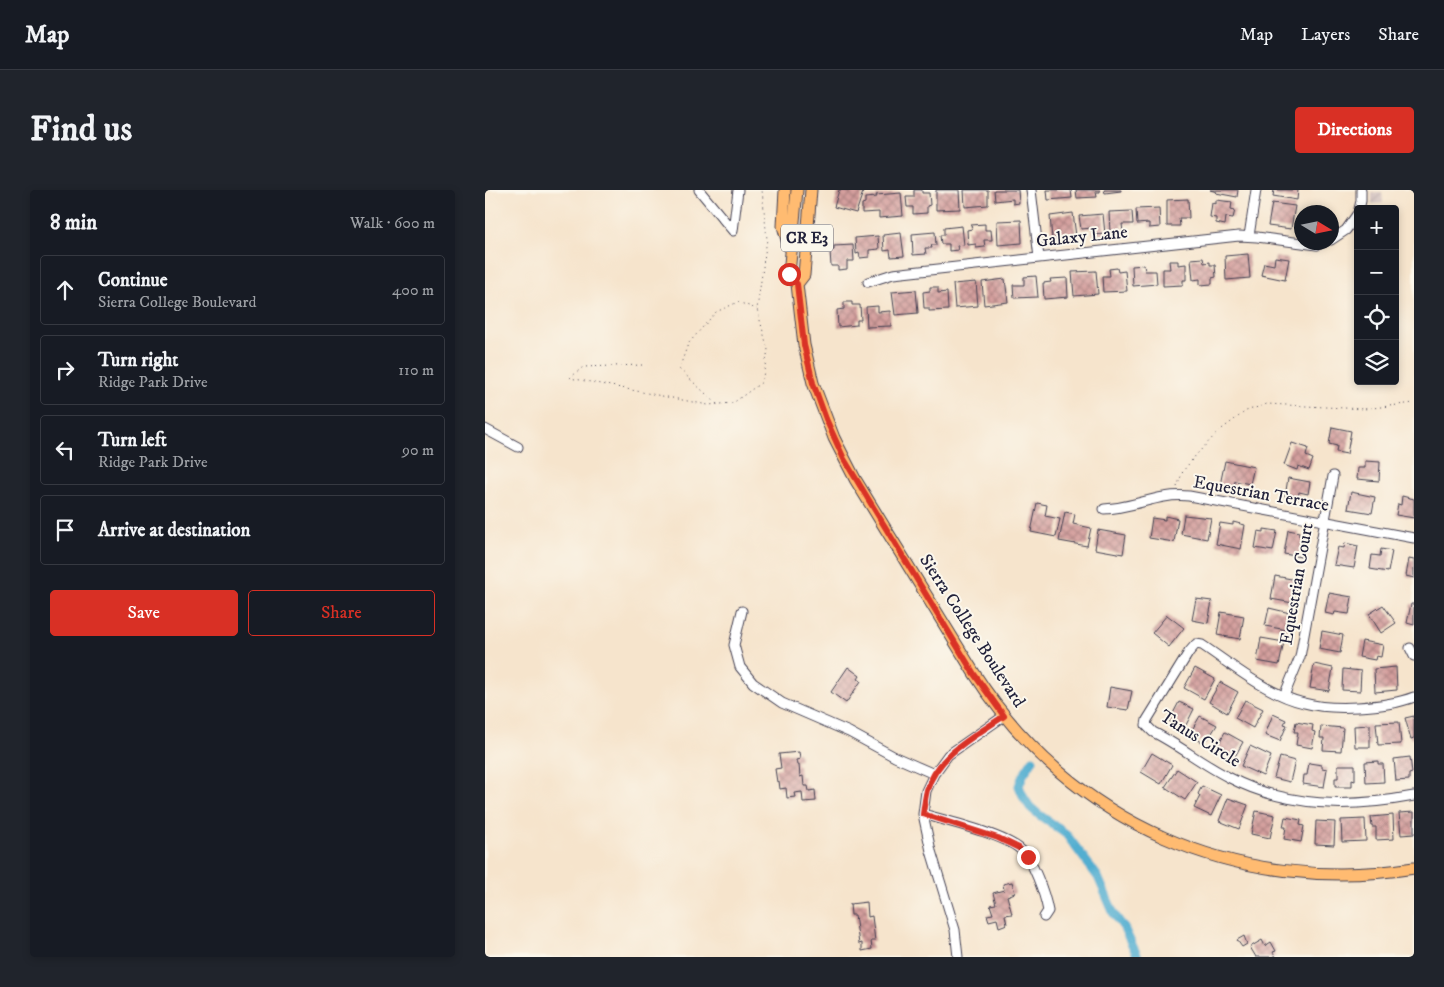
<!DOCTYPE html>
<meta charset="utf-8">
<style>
body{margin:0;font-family:"IM FELL DW Pica",serif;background:#20242c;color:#f1f3f6}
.controls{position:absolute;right:15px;top:15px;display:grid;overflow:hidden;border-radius:5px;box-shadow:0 2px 8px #0003}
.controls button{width:45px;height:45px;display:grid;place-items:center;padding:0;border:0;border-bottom:1px solid #363941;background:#171b24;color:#f1f3f6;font:25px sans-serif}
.compass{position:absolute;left:809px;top:15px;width:45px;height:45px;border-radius:50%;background:#171b24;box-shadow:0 2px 8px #0003;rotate:100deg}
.stop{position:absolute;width:15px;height:15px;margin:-11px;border:4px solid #d93025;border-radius:50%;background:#fff}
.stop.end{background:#d93025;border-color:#fff;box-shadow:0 1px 5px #0008}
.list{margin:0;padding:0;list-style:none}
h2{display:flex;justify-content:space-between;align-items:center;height:65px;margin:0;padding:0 20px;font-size:21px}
h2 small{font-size:16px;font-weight:400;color:#9ea1a6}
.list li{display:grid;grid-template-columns:32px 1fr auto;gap:15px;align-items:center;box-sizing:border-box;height:70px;margin:0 10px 10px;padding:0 10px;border:1px solid #363941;border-radius:5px}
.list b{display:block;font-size:19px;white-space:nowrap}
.list p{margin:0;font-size:16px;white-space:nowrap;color:#9ea1a6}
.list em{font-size:16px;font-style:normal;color:#9ea1a6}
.actions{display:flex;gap:10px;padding:15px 20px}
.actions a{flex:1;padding:11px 0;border:1px solid #d93025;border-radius:5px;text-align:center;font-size:18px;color:#d93025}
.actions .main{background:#d93025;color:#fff}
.icon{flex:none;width:28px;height:28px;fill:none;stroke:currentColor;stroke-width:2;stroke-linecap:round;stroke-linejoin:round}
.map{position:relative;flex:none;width:929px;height:767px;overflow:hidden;border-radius:5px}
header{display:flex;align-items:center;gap:30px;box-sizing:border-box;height:70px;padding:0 25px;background:#171b24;border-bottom:1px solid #363941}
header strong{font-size:24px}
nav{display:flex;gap:28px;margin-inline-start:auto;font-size:18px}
.intro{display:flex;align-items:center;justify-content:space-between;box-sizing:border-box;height:120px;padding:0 30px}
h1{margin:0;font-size:35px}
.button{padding:12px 22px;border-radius:5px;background:#d93025;color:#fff;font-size:18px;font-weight:700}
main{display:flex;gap:30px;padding:0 30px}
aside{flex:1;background:#171b24;border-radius:5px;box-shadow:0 2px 8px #0003}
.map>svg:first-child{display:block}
.industrial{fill:url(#industrial-furrows)}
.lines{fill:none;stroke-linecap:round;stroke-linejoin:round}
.canal{stroke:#52aed0;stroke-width:9}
.building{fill:url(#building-cross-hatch)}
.minor-casing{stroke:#423f51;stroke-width:11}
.major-casing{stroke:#423f51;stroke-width:13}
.path{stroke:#423f51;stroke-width:1;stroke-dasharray:1 4;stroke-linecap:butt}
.minor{stroke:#fff;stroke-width:9}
.major{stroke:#ffbb71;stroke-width:11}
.route{stroke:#d93025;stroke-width:6}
.labels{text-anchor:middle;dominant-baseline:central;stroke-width:4;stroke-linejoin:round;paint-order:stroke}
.shield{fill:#fbf7ec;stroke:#636270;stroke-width:1}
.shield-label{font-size:16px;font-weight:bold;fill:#22223b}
.street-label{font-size:18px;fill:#22223b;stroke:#fbf7ec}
</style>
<header>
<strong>Map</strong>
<nav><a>Map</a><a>Layers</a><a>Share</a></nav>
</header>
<div class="intro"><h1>Find us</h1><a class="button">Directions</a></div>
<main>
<aside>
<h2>8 min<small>Walk · 600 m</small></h2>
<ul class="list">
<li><svg class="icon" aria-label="ahead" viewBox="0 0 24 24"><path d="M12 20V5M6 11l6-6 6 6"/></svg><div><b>Continue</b><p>Sierra College Boulevard</p></div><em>400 m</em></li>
<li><svg class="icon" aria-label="right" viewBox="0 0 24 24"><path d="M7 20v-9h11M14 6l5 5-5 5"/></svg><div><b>Turn right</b><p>Ridge Park Drive</p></div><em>110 m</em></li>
<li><svg class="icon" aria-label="left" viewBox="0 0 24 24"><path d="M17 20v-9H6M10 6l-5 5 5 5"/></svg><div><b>Turn left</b><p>Ridge Park Drive</p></div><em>90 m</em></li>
<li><svg class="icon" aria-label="arrive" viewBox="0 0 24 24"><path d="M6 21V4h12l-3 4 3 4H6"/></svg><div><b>Arrive at destination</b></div></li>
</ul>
<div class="actions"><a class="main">Save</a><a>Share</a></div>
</aside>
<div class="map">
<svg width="929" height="767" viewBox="0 0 929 767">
<defs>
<pattern id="industrial-furrows" width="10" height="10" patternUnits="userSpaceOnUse" patternTransform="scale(1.25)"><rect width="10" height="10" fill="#d1bfbd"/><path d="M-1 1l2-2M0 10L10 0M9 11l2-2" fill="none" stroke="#b3a4a3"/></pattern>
<pattern id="building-cross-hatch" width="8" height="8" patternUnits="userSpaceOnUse" patternTransform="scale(1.25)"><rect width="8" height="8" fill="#d49f9d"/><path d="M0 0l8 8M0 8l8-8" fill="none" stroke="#ac8181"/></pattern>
</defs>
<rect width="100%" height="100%" fill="#fbf7ec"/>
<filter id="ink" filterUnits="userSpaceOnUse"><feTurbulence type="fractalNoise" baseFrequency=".02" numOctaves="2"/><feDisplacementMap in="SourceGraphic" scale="10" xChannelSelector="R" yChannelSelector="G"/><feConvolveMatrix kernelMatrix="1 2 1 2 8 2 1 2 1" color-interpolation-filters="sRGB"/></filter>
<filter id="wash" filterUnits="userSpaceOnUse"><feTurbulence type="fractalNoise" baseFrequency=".0096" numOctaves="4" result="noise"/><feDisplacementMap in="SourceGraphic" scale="20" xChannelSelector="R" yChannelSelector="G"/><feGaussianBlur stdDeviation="1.12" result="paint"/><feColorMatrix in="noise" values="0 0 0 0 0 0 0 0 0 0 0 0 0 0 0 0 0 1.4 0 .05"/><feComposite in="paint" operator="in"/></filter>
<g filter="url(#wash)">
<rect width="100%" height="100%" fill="#f6e4cc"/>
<path class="industrial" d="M897,2L898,13L887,14V3Z"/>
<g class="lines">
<path class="canal" d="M548,570L538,585L534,596L539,608L545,617L553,624L581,644L613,687L629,724L639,738L653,767"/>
</g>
<g id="blocks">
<path class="building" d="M354,0H371L378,2L371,23L349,17Z
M429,0H437V3H444L445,15L442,16V23L428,24V17H422L421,7H429Z
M451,0H474L475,19L451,20Z
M479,0H503V15L480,17Z
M509,0H533L534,13L528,14V9L510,11Z
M562,0H586L587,8L563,10Z
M591,0H615V2H611L612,7L592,8Z
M619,0H636V1L620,3Z
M725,0H753L752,7L731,3L732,2Z
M789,0H813L812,10L788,6Z
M416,3L418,26L394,28V22L377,23V14L380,13V8L392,7L391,5Z
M703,9L704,28H694L695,36H682V10Z
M731,10L747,12L746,19L750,20L748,28L741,27L740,35L731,33V28L725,27L727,13L731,14Z
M787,13L810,16L806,39L783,36Z
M674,18L675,37L664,38V33L652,34L651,19Z
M647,21L648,34H637L638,42L625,43L624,22Z
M588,23L591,46L567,49L565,26Z
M618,24L620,44L608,45V38L596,39L594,26Z
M536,30L537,53L513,55L512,31Z
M500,34V40H506L507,50H499L500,57L491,58V54L483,55L482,40L487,39L486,35Z
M477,36L479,55L472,56L473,60L464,61V54H456L455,45H459V38Z
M450,42L451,55H446L447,58H440L441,64L428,65L427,44Z
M416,43L419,66L406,67L405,60L399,61L398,45Z
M393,46L394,59L384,60V67L375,68L374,63L371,64L370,48Z
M368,55L369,71H362V79L353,80V76H346L345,61L349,60V56Z
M763,64L765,88L741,90L740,66Z
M790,67L804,69L800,90L776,85L779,73L789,75Z
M718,68L719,73L725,72V75H730L731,87L727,88V94L715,95V89L708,90L706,69Z
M684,71H693V75L701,74V90H698V95L678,96V79H685Z
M659,75L660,81H671L672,94L648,96L647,76Z
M632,78L633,82L640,81L642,101L618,102L617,86H625L624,79Z
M611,81L613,104L589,106L587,82Z
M551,86L553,107L529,108L528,95H539V87Z
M582,88L583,107L559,109L558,93L566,92L565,89Z
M520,89L523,112L499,115L497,92Z
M491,92L493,116L470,118L468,94Z
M445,97H453V103L462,102L463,120L444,121V118H439L438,102L445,101Z
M431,100L433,123L410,125L407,102Z
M359,112H367V115H375L376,130H372V135L353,137L352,120L359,119Z
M393,116V122L405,121L406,136L382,137L381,117Z
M847,237L866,241L862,264L851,262L852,256L844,254Z
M807,253L823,258L821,266L828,269L824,280L813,276L812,280L799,275Z
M740,271L769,277L765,294L750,291L749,298L735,295Z
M880,271L895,272L894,291L872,289L873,278H880Z
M803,288L825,292L823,304L814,302L813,309L800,307Z
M866,302L890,307L887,323L863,319Z
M917,306L929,309V328L911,325L913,314L916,315Z
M552,313L562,315L560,326L575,329L571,347L546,342Z
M580,322L590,324L588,334L606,338L602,356L574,351Z
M699,325L726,328L722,349L696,344Z
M680,326L693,329L689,352L664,348L667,328L680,330Z
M748,332L760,335L756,359L731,354L735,333L748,335Z
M779,339L792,341L788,361L770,358L773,341L779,342Z
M613,340L641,345L638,364L610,359Z
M803,340L814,342V346L819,347L816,367L799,364Z
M860,353L873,356L869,378L849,375L853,357L859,358Z
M896,359L907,361L903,382L885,379L887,365L895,366Z
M924,369L929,370V388L921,386Z
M790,386L812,390L808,413L786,409Z
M844,403L867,407L864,424L850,422L849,425L840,423Z
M711,409L727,411L723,433L707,430Z
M926,414H929V435L922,433Z
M898,415L911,433L896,443L884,424Z
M784,418L805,423L802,440L780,436Z
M736,422L759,426L755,449L732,445Z
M682,425L699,438L684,457L667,443Z
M837,441L858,445L855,463L834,459Z
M776,448L799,452L794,475L772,471Z
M877,451L898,455L896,467L891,466L890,470L874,467Z
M829,474L848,478L844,501L825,498Z
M363,477L375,486L373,489L376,491L361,513L346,502Z
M911,477L912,500L890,502L889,479Z
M710,478L730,489L719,509L699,498Z
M858,479L876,481L875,501L857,500Z
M735,492L753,502L742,523L724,512Z
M625,497L647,501L643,520L622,517Z
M760,510L778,519L768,538L750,528Z
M694,512L709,519L699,539L684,531Z
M788,524L801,530L799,534L802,535L795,551L780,545Z
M715,526L732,535L723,549L720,547L717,552L704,545Z
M929,526V548L926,549L920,528Z
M811,532L828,535L827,541L830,542L827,558L811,555L813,542H809Z
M914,532L916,554L893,555L891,533Z
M885,535V557H870L869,536Z
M836,536L858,538L856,561L838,560L839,548H835Z
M740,542L758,552L748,570L730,560Z
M765,556L786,566L778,586L756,576Z
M314,562L315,569L311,570L312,575H314L315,587L318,586L319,596H323L324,601L330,600L331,611L318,612L317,602L309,603L310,607L302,608L301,598L295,599L294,591L292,592L290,579L296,578L294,564Z
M667,563L687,575L676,594L656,582Z
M795,567L810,571L805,592L789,588Z
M925,567L927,583L924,584V590L911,591L909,569Z
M893,571V574H898L899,592L881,593L880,572Z
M824,573L837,575V578L842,579L839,597L818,594L819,585H822Z
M853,575H870V591L867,590V597H850V588H853Z
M692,579L712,592L700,610L680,597Z
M717,596L736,605L726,626L709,618L715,606L713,604Z
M743,608L763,615L754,639L734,631Z
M771,621L790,625L785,648L766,644Z
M929,622V644L916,645L914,623Z
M908,625L909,649L891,650V637H887L886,627Z
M800,627L816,630L815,635L819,636L816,652L799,649L801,637H798Z
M880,629L881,651L857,652L856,630Z
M831,631L850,632L849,655L830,654Z
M527,692L530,703L522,706L527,724L520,725L522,734L514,737L512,729L504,731L502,725L508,724L505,715L511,714L508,703L519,700L518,694Z
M382,712L383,727L387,726L390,751H386L387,759L377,761V753L374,754L370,725H366L365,714Z
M759,746L762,754L757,757L752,750Z
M777,750L780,756L786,752L791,761L788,762L791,767H771L765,757Z"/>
</g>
</g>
<g filter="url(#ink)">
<use href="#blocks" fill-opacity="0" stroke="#423f51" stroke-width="1"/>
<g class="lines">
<defs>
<path id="minor" d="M214,0L248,41L253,0
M546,0L554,68
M874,19L876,11V0
M764,46L771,0
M846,50L861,40L873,23
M383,92L408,84L754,46L772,47L832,55L840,52
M0,239L33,257
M619,319C651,318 671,303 704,306L929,348
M257,421L249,455L255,477L268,493L297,513L364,542L410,567L449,584
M925,458L929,466
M799,506L815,467L848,286
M929,507C911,514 892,516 873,517C855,518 837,518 819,513C783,505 747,475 717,455L711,454L704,462L662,530L661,535L668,542C694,555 717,574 743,587C802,618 865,618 929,606
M438,624C462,631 517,644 535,659C548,669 560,705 563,721L559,727
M473,767L470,740L446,661L438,624L441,601L449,584L463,565L519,526"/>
<path id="major" d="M300,0L298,36L304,57
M312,0L304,84L312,94L319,155L328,193L349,248L370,289L489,483C585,634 754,706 929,678
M312,94L319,85L326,0"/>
</defs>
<use href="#minor" class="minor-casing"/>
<use href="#major" class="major-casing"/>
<path class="path" d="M157,175L98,177L85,188L223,215L248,213L277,192L283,160L272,119L282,49L277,0
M232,214L194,179L203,154L231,122L253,112L272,119
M692,297L698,281L711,265L734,241L761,221L782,214L879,219L929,213"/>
<use href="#minor" class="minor"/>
<use href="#major" class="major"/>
</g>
</g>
<g class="lines" filter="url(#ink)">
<path class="route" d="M304,84L312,94L319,155L328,193L341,229L359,269L489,484L519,526C490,546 453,564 442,600C440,608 439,616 438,624L513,648L534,658L543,667"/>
</g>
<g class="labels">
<rect class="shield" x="296" y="34.5" width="52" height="27" rx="4"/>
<g class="shield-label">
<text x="322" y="48">CR E3</text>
</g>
<g class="street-label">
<text transform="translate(597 47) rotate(-6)">Galaxy Lane</text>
<text transform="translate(776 304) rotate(10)">Equestrian Terrace</text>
<text transform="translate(812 394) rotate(-80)">Equestrian Court</text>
<text transform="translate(487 441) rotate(57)">Sierra College Boulevard</text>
<text transform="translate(715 549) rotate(32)">Tanus Circle</text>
</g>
</g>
</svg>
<div class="controls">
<button>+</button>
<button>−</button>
<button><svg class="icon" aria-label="locate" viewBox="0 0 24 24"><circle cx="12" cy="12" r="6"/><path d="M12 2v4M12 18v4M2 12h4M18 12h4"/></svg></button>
<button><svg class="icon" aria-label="layers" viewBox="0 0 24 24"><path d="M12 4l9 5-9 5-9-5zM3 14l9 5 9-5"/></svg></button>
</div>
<svg class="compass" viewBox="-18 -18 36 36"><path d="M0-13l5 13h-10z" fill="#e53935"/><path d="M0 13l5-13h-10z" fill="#9ea1a6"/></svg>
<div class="stop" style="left:304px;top:84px"></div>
<div class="stop end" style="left:543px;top:667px"></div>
</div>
</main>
